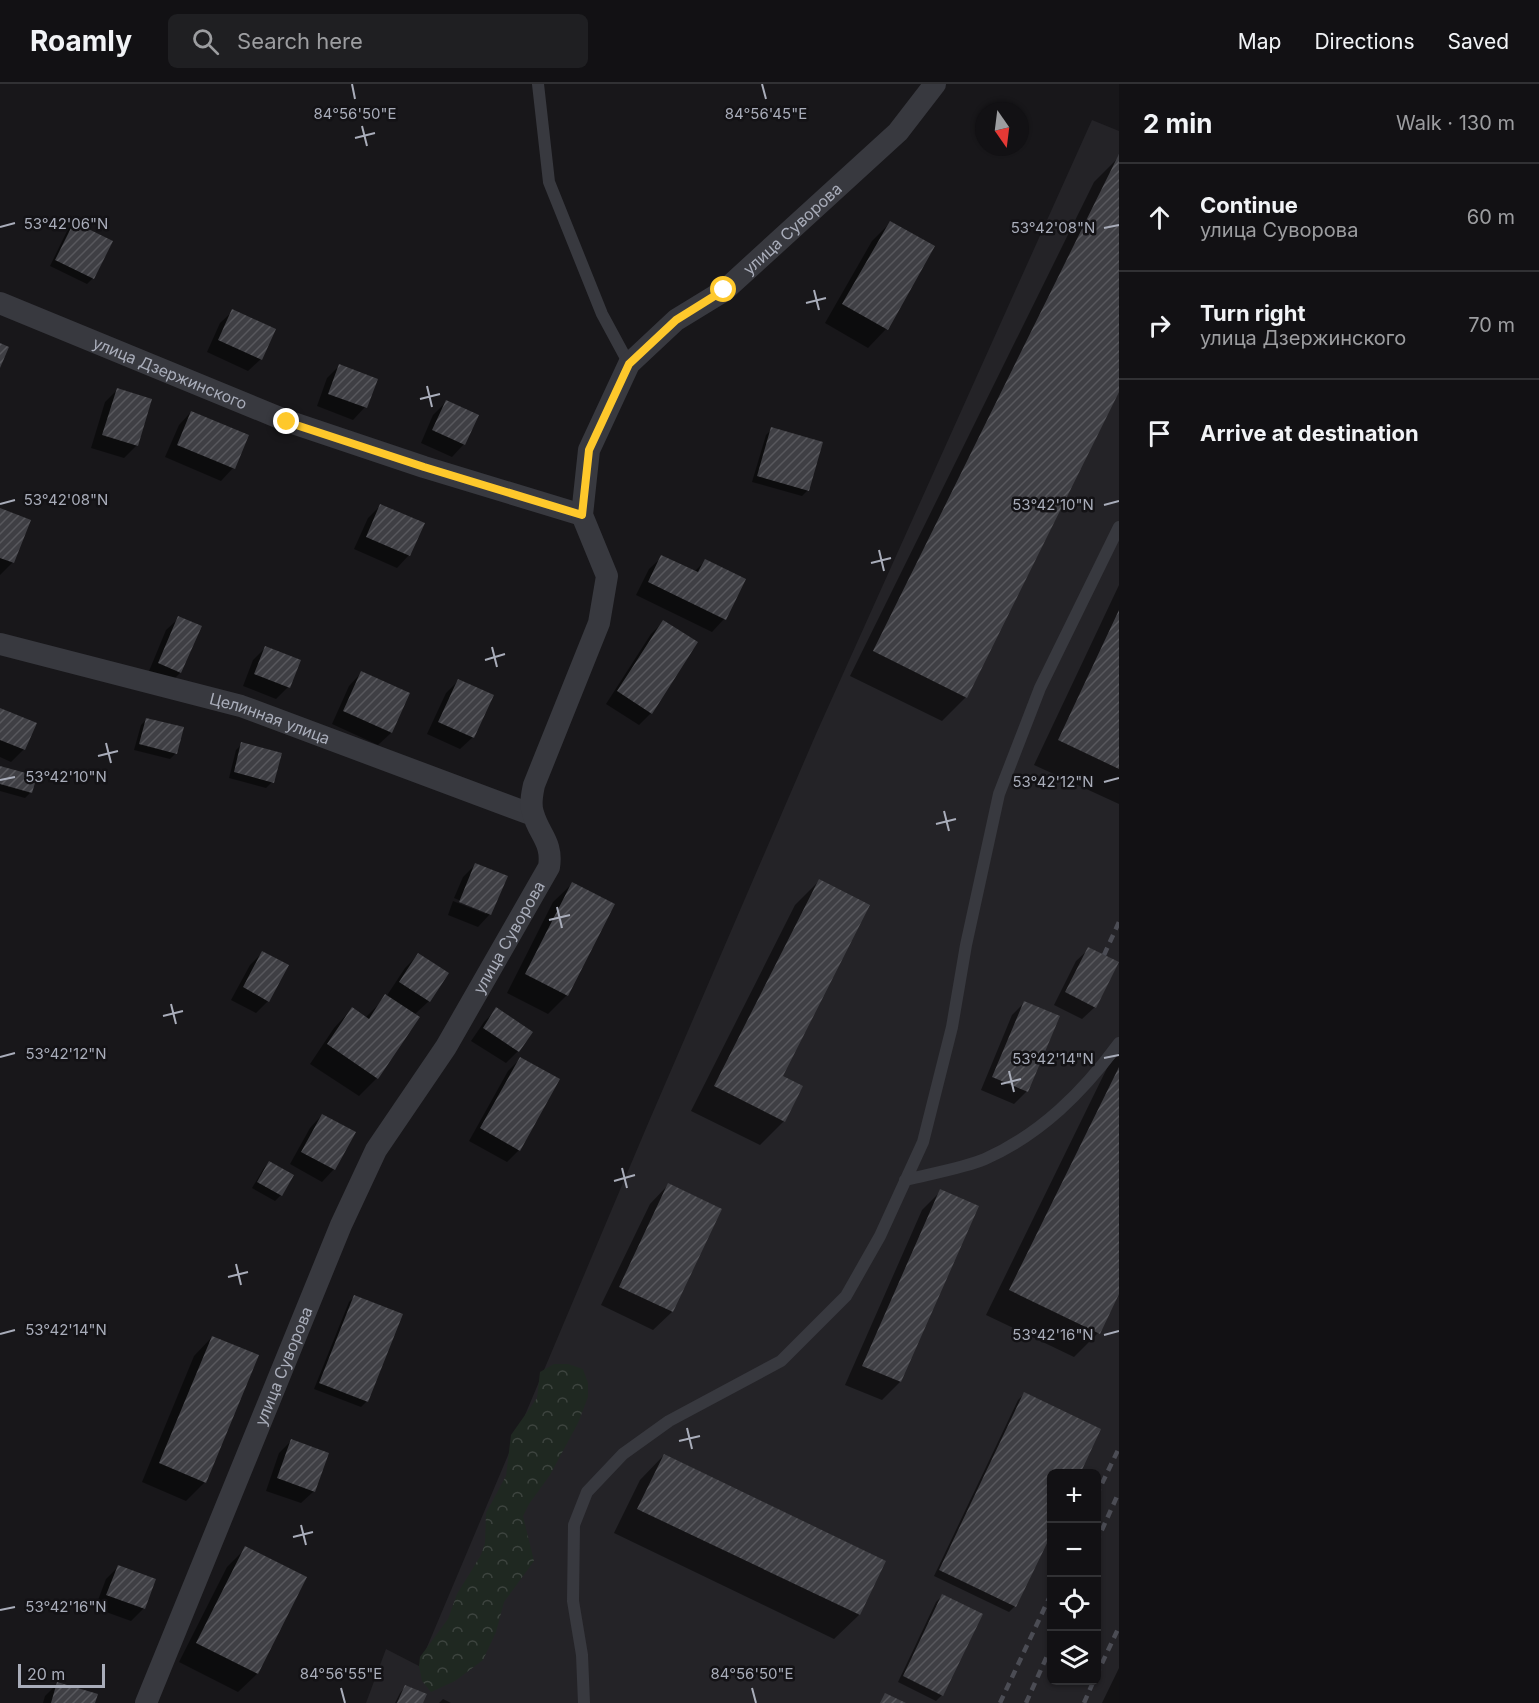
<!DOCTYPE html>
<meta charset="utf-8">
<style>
body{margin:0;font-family:Inter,sans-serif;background:#1f1f22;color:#f1f3f6}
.controls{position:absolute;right:18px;bottom:18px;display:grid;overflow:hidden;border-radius:9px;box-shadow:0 2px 4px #0004}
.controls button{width:54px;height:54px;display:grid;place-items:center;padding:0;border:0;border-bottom:2px solid #313134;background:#121114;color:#f1f3f6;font:30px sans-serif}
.compass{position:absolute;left:975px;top:18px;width:54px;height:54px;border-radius:50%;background:#121114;box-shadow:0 2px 4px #0004;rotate:166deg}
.scale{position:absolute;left:18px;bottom:15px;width:87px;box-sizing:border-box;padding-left:6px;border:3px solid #a9adba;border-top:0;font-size:16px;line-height:21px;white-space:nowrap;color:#a9adba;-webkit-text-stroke:4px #131215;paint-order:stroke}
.stop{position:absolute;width:18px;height:18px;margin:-14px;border:4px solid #fec82b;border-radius:50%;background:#fff}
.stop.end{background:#fec82b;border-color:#fff;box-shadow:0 2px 6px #0008}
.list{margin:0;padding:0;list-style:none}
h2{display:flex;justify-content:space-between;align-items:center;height:78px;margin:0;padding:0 24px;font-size:26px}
h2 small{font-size:20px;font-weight:400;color:#9c9da0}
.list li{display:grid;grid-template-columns:39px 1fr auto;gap:18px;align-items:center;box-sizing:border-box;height:108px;padding:0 24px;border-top:2px solid #313134}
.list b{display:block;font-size:22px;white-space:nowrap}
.list p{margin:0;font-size:20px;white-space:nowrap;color:#9c9da0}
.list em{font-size:20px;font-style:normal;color:#9c9da0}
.icon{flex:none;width:33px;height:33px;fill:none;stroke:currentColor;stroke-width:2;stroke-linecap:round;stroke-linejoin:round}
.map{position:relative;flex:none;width:1119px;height:1619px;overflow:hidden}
header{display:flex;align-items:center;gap:36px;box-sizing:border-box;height:84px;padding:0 30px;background:#121114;border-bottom:2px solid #313134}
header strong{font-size:28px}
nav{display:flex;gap:33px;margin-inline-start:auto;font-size:21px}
.search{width:420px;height:54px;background:#1f1f22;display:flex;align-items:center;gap:15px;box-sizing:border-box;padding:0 21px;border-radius:9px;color:#9c9da0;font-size:22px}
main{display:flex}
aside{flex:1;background:#121114}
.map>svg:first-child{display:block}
.built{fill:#242327;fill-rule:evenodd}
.forest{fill:url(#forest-crowns)}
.shadow{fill:#0007}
.building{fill:url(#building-hatch)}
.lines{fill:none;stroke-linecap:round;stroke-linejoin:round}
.lane{stroke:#38393f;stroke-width:12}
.street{stroke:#38393f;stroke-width:22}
.rail{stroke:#4b4c54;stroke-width:4.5;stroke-dasharray:8 6;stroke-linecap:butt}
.route{stroke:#fec82b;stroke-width:8}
.ticks{fill:none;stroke:#a9adba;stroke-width:2}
.labels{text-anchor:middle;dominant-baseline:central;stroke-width:5;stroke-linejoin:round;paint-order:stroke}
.street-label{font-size:16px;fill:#a9adba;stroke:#131215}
.ticks-label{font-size:15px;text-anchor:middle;fill:#a9adba;stroke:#131215;stroke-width:5;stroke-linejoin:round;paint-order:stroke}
</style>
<header>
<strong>Roamly</strong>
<div class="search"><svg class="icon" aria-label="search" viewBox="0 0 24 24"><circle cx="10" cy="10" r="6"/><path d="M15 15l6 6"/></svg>Search here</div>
<nav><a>Map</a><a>Directions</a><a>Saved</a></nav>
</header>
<main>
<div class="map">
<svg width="1119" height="1619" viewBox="0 0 1119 1619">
<defs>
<pattern id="forest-crowns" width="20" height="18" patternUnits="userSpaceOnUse" patternTransform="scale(1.5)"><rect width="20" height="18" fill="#1f2821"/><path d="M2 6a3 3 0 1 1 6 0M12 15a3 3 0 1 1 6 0" fill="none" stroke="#3d443f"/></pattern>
<pattern id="building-hatch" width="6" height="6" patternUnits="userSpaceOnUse" patternTransform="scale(1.5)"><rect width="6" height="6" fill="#3f3f44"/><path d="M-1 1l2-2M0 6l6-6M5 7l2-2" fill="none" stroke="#58585d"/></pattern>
</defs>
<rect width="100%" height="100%" fill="#18171a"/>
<path class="built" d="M1092,36L1119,47V1619H366L386,1565L419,1582L647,1042L816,650ZM1052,1390H1096V1596H1052Z"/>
<path class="forest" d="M554,1280H568L583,1285L588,1299V1313L578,1339L550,1391L529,1420L523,1432L534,1477L504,1518L496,1548L483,1576L455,1597L431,1608L422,1597L419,1582L420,1573L448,1535L457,1510L481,1471L485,1459L486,1429L506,1392L511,1351L537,1314L540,1288Z"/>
<path class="shadow" d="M1118,74L1119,305L966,613L942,637L850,592L1094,98Z
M74,139L93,194L87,200L50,182L68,145Z
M890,139L933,163L886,245L868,264L825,239L872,157Z
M233,227L261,275L248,287L207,268L220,239Z
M339,282L365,323L353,336L317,322L327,294Z
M117,306L150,316L136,362L124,374L91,364L105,318Z
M446,318L464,360L452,373L421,359L433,331Z
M191,328L233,384L221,397L165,373L179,341Z
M772,345L808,406L802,412L752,398L766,351Z
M380,422L409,471L397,484L354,465L368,434Z
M0,425L13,478L0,491Z
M662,473L694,488L705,477L724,535L712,548L636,511L649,485Z
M1119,501V720L1034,681Z
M179,534L180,589L168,601L147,592L166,546Z
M663,538L651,629L639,641L606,620L651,550Z
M265,564L288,603L276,615L243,602L253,576Z
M361,589L408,610L391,649L378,661L332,640L349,602Z
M458,597L473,653L460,665L427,650L446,609Z
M0,625L24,665L11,678L0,673Z
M147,635L176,669L170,675L134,666L141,641Z
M242,660L272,698L266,704L229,694L236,666Z
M0,683L31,708L25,714L0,707Z
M476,780L490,830L478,843L448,831L453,817L486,830V827L454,814L463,793Z
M819,797L781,993L784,1037L760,1061L691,1027L795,821Z
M572,800L567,911L548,930L507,909L553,818Z
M1089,865L1095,923L1082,935L1054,921L1076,877Z
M263,868L268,917L256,929L231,916L250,881Z
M418,871L429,917L414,931L377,994L359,1012L310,980L334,944L352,925L365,934L386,913L405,884Z
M1024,919L1027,1007L1014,1020L981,1006L1012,931Z
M497,925L518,967L506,979L471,957L484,938Z
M1119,970V1207L1098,1249L1074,1273L986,1231L1109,980Z
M520,975L519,1066L507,1078L469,1057L508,987Z
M322,1031L334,1085L322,1098L290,1080L310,1044Z
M270,1078L292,1091L281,1111L275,1117L252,1104L264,1084Z
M668,1101L720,1126L672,1228L653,1246L601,1221L650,1120Z
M941,1107L900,1298L882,1316L845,1301L922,1126Z
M354,1213L367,1317L361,1323L314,1305L349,1218Z
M212,1253L205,1398L186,1417L142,1398L194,1272Z
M1024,1310L1052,1390L1015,1522L1009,1528L934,1492L1018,1316Z
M291,1357L314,1407L301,1419L266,1407L279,1369Z
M664,1371L884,1477L859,1531L834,1555L614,1449L640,1396Z
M246,1464L305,1494L257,1590L238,1608L179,1578L227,1483Z
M118,1483L154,1496L143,1525L131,1537L95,1524L106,1495Z
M942,1512V1611L936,1617L898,1598L936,1518Z
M1119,1584V1619H1102Z
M58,1599L94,1619H43L45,1612Z
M405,1603L422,1619H395L400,1609Z
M443,1615L451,1619H439Z"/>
<path class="building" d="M1119,70V308L967,614L873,567Z
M890,137L935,162L888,246L842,220Z
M74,138L113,157L94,195L55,176Z
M232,225L276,245L262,276L218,256Z
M0,259L9,263L0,284Z
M339,280L378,295L367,324L328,310Z
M117,304L152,315L138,362L102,351Z
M446,316L479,331L465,361L432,346Z
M191,327L249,351L235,385L177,361Z
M771,343L823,358L809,407L757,392Z
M380,420L425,439L410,472L366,453Z
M0,424L31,436L14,479L0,474Z
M661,471L698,488L705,475L746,495L726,536L648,498Z
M1119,526V685L1058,656Z
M178,532L202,542L181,589L158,579Z
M663,536L698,558L652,630L617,607Z
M265,562L301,576L290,604L254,590Z
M361,587L410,609L392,649L343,627Z
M458,595L494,611L474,654L438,638Z
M0,624L37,639L25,666L0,656Z
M146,634L184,643L177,670L139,660Z
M241,658L282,669L274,699L234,688Z
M0,682L37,692L32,709L0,700Z
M475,779L508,792L491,831L459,818Z
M819,795L870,821L783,992L803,1002L785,1038L714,1002Z
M572,798L615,820L568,912L525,890Z
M1088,863L1119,878L1096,924L1065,908Z
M262,867L289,881L269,918L243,903Z
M418,869L449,889L430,918L399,898Z
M385,910L420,933L378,995L327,960L352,923L369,935Z
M1024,917L1060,932L1028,1008L992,993Z
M496,923L533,948L519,968L483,944Z
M520,973L560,995L520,1067L480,1044Z
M1119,983V1210L1100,1250L1009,1206Z
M322,1030L356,1048L335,1086L301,1068Z
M269,1077L294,1091L282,1112L257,1098Z
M668,1099L722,1125L673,1228L619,1203Z
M940,1105L979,1122L901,1298L862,1282Z
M354,1211L403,1230L368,1318L319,1299Z
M212,1252L259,1271L206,1399L159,1379Z
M1024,1308L1101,1345L1080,1390H1052V1449L1016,1523L939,1486Z
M291,1355L329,1369L315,1408L277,1394Z
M664,1370L886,1477L860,1531L637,1425Z
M245,1462L307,1493L258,1590L196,1559Z
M118,1481L156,1495L145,1525L106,1511Z
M942,1510L983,1530L943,1612L903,1592Z
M57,1598L98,1610L95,1619H51Z
M405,1601L427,1610L423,1619H397Z
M885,1609L906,1619H880Z"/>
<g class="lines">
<path class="lane" d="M538,0L549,98L602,230L629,280
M905,1096C929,1090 964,1084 985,1075C1041,1050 1083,1008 1119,959
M584,1619L582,1571L573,1517L574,1441L587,1408L623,1370L669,1337L781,1277L846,1212L880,1152L923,1058L952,943L966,861L999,710L1040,604L1119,443"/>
<g class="street">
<path id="s1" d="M0,219L287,337L424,383L582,431"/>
<path id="s2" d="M0,560L241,622L533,731"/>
<path id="s3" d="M146,1619L341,1141L376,1066L446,963L549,783C553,758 539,751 533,729C530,720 532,710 534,701L599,539L607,492L582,431L589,366L629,280L676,236L725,206L898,48L935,0"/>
</g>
<path class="rail" d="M1104,871L1119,838
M1096,1412L1119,1364
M1096,1459L1119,1408
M1096,1592L1119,1543
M1000,1619L1052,1508
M1026,1619L1052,1561
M1084,1619L1094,1596"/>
</g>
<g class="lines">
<path class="route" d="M287,338L424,383L582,431L589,366L629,280L676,236L724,206"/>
</g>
<path class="ticks" d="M352,0L355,15M762,0L766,15M362,42L367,62M355,54L375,49M0,143L15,139M1104,144L1119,141M814,206L819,226M806,219L826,214M427,302L432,323M420,315L440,310M0,420L15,416M1104,421L1119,417M879,466L884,487M871,479L891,474M492,563L497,583M485,576L505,570M106,659L111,679M98,672L118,667M0,696L15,693M1104,698L1119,694M944,727L949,747M936,740L956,735M557,823L562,844M549,836L570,831M171,920L176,940M163,932L183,927M0,973L15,969M1104,974L1119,971M1009,987L1014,1008M1001,1000L1021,995M622,1084L627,1104M614,1097L635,1091M236,1180L241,1201M228,1193L248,1188M0,1250L15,1246M1104,1251L1119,1247M687,1344L692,1365M679,1357L700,1352M301,1441L306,1461M293,1453L313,1448M0,1526L15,1523M341,1604L345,1619M752,1604L756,1619"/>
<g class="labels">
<g class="street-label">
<text stroke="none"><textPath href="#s3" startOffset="1678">улица Суворова</textPath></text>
<text stroke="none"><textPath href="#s1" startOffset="184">улица Дзержинского</textPath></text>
<text stroke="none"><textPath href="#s2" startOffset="280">Целинная улица</textPath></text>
<text stroke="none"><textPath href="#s3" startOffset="850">улица Суворова</textPath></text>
<text stroke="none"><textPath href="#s3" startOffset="364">улица Суворова</textPath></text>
</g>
</g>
<g class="ticks-label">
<text x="766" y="35">84°56'45"E</text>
<text x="355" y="35">84°56'50"E</text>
<text x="66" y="145">53°42'06"N</text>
<text x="1053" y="149">53°42'08"N</text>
<text x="66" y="421">53°42'08"N</text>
<text x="1053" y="426">53°42'10"N</text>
<text x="66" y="698">53°42'10"N</text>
<text x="1053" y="703">53°42'12"N</text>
<text x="66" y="975">53°42'12"N</text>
<text x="1053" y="980">53°42'14"N</text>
<text x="66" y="1251">53°42'14"N</text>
<text x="1053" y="1256">53°42'16"N</text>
<text x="66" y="1528">53°42'16"N</text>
<text x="341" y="1595">84°56'55"E</text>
<text x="752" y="1595">84°56'50"E</text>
</g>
</svg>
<div class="controls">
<button>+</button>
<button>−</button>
<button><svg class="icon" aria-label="locate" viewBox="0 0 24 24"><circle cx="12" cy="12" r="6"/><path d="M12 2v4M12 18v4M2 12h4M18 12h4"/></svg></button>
<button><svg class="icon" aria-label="layers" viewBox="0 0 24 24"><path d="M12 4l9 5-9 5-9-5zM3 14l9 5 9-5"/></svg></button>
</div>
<svg class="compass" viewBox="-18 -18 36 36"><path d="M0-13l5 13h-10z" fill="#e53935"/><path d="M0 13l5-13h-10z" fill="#9c9da0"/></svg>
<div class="scale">20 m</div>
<div class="stop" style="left:724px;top:206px"></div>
<div class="stop end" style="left:287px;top:338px"></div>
</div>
<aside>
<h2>2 min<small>Walk · 130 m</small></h2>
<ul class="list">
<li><svg class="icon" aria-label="ahead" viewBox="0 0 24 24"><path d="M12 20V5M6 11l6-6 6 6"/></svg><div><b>Continue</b><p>улица Суворова</p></div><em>60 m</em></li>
<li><svg class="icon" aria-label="right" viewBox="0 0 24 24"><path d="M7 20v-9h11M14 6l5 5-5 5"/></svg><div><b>Turn right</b><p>улица Дзержинского</p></div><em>70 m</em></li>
<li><svg class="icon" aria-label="arrive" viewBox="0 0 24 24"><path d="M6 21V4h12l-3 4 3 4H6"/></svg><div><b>Arrive at destination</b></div></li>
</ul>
</aside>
</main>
